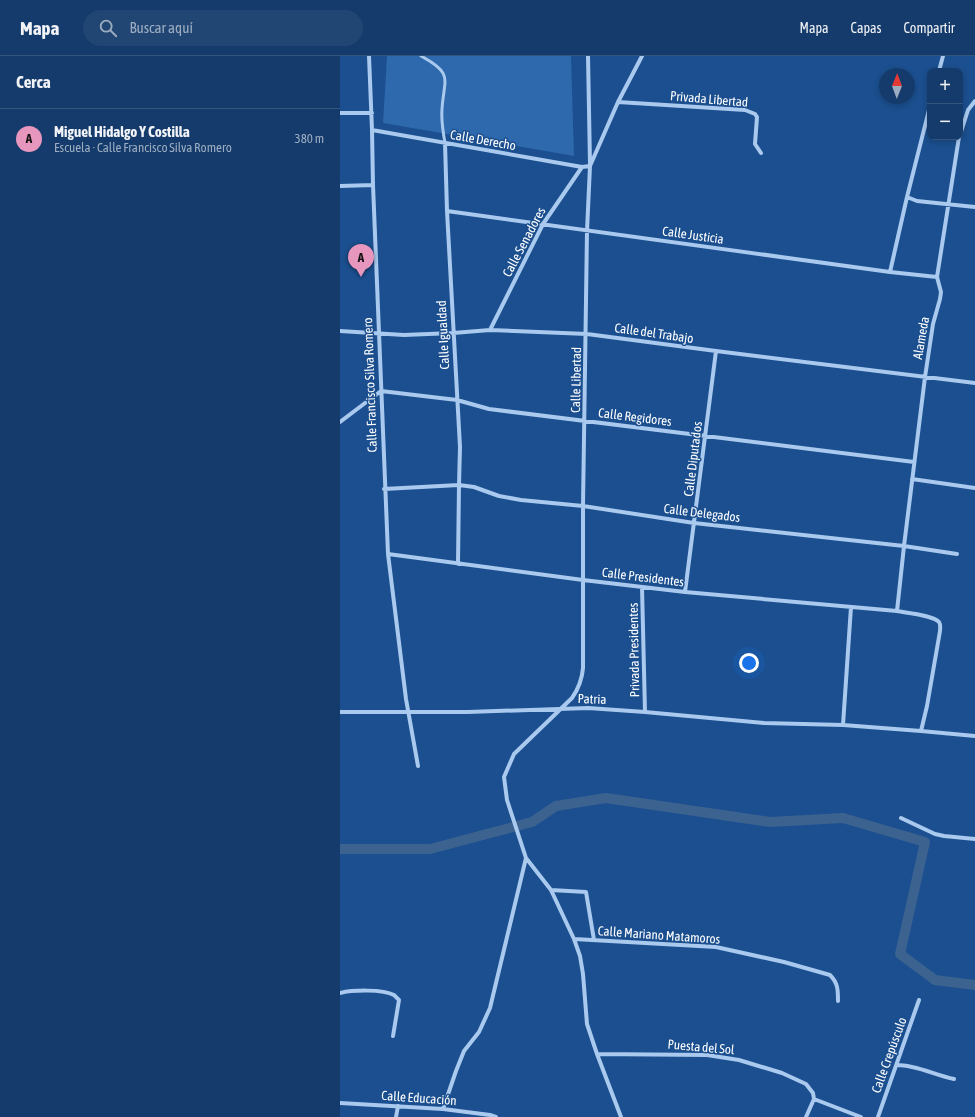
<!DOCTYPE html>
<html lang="es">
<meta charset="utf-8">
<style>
body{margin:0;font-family:"Asap Condensed",sans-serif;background:#214673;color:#f1f3f6}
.controls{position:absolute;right:12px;top:12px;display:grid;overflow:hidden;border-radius:8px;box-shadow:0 2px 6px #0003}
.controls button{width:36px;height:36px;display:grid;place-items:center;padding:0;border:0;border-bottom:1px solid #33557e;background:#143b6b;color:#f1f3f6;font:20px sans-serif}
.compass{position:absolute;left:539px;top:12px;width:36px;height:36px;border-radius:50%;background:#143b6b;box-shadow:0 2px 6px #0003;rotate:1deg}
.you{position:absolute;left:409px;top:607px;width:14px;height:14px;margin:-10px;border:3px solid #fff;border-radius:50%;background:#1a73e8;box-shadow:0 0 0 6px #1a73e833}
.badge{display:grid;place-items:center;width:26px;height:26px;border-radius:50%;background:#e797bd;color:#111;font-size:13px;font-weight:700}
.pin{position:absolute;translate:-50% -33px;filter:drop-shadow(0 1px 2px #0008)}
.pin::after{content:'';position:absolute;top:21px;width:14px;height:12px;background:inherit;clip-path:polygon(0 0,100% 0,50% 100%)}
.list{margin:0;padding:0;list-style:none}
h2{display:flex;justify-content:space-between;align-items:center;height:52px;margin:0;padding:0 16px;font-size:17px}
h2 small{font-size:13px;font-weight:400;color:#9dadc1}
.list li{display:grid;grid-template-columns:26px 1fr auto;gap:12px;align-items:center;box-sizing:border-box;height:60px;padding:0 16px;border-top:1px solid #33557e}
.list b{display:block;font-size:15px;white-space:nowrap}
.list p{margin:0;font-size:13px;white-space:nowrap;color:#9dadc1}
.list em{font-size:13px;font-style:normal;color:#9dadc1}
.icon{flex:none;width:22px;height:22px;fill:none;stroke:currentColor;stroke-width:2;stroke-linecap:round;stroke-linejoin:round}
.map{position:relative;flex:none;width:635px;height:1061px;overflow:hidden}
header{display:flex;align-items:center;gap:24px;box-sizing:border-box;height:56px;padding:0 20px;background:#143b6b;border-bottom:1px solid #33557e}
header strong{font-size:19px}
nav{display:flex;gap:22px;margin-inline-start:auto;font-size:14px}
.search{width:280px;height:36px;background:#214673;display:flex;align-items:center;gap:10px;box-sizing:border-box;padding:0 14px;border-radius:22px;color:#9dadc1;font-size:15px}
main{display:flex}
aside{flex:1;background:#143b6b}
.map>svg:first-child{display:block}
.green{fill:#2e69ad}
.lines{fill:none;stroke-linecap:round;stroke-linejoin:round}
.canal{stroke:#3c6290;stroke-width:10}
.service{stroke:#a9c9ee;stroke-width:3}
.minor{stroke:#a9c9ee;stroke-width:4}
.labels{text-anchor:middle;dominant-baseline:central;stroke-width:3;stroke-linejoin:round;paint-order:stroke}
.street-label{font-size:13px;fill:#fff;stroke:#1b4f8f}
</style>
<header>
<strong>Mapa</strong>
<div class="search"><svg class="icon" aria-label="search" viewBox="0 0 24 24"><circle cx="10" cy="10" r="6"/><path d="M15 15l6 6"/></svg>Buscar aquí</div>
<nav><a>Mapa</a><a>Capas</a><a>Compartir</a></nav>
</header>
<main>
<aside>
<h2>Cerca<small></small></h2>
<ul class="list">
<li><span class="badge">A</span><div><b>Miguel Hidalgo Y Costilla</b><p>Escuela · Calle Francisco Silva Romero</p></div><em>380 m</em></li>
</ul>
</aside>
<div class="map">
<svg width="635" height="1061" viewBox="0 0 635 1061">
<rect width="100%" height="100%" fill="#1b4f8f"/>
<path class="green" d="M47,0H231L234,100L43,67Z"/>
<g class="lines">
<path class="canal" d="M0,793H90L192,766L216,750L266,742L430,766L503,762L585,786L560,898L595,924L635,929"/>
<path class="service" d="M81,0C114,18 104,22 102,53C101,65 103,76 105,87"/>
<path class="minor" d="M29,0L32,74L33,129L48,498L66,643L78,710
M248,0L250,108
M599,15L603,0
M278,46L405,54L415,58L417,61L415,88L421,97
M590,50L567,141L577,145L635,151
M0,57H32
M32,74L242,111L250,110
M620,79L628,54L635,45
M105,87L107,155L120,391L119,429L134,431L159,440L181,444L243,450L354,467L564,490L617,498
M0,130L33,129
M107,155L550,216L597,221
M550,216L567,141
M150,274L203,168L242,111
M0,275L64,279L113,277L150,274L247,278L376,295L635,327
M0,366L41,335L117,344L149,353L574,406
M572,423L635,432
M44,433L119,429L118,508
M48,498L243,524L345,536L557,555C567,557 593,559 599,566C601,569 600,572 600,575L587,650L581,675L635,680
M302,531L305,656
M345,536L376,295
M557,555L564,490L585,321L593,268L600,243L601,236L597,221L619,81
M0,656H128L248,652L305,656L424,667L503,669L581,675
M503,669L511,551
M561,762L595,778L604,780L635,783
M186,802L211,834L234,883L240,900L243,918L247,968L257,998L281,1061
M211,834L246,836L254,884
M234,883L376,891L444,906L490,919C498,927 498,934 498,945
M0,937C12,934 43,933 54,939C55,940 59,944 59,944L53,980
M257,998L367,999L399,1004L442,1017L466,1028L473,1037L474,1043L466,1061
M557,1009C576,1009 595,1019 614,1023
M474,1043L521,1061
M0,1047L103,1053L150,1059L156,1061
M103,1053L116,1015L124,995L139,976L150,952L186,802L167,744L164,721L174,698L232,642C239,632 242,624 243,612V450L247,175L250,110L278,46L302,0
M56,1061L58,1050
M538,1061L579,944"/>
</g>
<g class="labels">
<g class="street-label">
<text transform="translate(369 43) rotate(5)">Privada Libertad</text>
<text transform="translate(143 84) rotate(10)">Calle Derecho</text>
<text transform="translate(353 179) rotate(8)">Calle Justicia</text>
<text transform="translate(184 186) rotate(-62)">Calle Senadores</text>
<text transform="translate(314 277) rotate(8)">Calle del Trabajo</text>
<text transform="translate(103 279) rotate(-93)">Calle Igualdad</text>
<text transform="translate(581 282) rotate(-80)">Alameda</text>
<text transform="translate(236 324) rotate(-89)">Calle Libertad</text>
<text transform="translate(30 329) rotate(-92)">Calle Francisco Silva Romero</text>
<text transform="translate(295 361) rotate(7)">Calle Regidores</text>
<text transform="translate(353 403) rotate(-83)">Calle Diputados</text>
<text transform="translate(362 457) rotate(7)">Calle Delegados</text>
<text transform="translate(303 521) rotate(7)">Calle Presidentes</text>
<text transform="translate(294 594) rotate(-91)">Privada Presidentes</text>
<text transform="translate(252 643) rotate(2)">Patria</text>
<text transform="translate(319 879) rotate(4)">Calle Mariano Matamoros</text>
<text transform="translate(361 991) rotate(5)">Puesta del Sol</text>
<text transform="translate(549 999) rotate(-70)">Calle Crepúsculo</text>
<text transform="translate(79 1042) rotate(4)">Calle Educación</text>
</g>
</g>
</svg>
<div class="controls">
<button>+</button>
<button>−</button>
</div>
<svg class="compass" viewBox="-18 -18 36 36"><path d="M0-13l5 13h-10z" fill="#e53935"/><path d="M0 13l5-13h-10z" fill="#9dadc1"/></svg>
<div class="you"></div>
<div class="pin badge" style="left:21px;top:221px">A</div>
</div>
</main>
